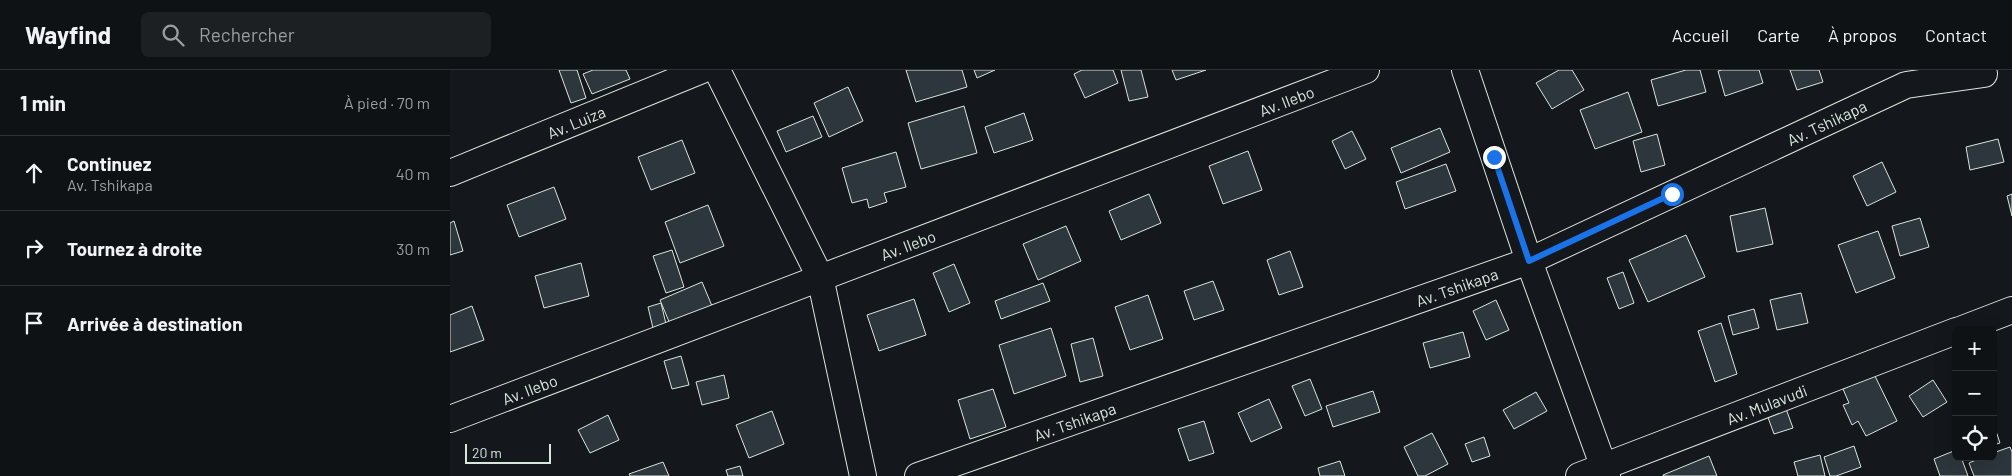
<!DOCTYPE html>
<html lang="fr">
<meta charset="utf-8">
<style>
body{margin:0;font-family:Barlow,sans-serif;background:#1d2022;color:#f1f3f6}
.controls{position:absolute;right:15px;bottom:15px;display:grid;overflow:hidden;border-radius:8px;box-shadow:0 5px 20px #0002}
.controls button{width:45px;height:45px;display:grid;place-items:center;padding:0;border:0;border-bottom:1px solid #2f3234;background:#0f1215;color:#f1f3f6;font:25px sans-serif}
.scale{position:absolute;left:15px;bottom:12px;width:86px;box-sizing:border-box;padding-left:5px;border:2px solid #d8e6dc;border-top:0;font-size:14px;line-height:18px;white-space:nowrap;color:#d8e6dc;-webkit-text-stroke:4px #14181c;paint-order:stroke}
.stop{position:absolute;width:15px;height:15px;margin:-11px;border:4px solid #1a73e8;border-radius:50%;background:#fff}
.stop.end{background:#1a73e8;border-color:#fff;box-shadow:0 1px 5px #0008}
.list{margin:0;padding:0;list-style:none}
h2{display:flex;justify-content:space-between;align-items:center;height:65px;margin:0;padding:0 20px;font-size:21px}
h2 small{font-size:16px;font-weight:400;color:#9b9ea0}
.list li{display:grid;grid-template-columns:32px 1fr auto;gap:15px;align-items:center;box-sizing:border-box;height:75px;padding:0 20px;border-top:1px solid #2f3234}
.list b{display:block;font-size:19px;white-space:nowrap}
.list p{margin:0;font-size:16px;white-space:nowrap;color:#9b9ea0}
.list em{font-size:16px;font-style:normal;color:#9b9ea0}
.icon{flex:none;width:28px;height:28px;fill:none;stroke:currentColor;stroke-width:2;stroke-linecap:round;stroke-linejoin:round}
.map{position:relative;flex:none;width:1562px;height:406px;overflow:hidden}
header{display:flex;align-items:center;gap:30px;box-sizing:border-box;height:70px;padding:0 25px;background:#0f1215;border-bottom:1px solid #2f3234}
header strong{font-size:24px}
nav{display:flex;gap:28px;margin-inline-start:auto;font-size:18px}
.search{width:350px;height:45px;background:#1d2022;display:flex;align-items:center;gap:12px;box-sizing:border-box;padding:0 18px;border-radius:8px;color:#9b9ea0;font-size:19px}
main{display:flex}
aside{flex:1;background:#0f1215}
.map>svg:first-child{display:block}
.building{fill:#2c363c;stroke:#d8e6dc}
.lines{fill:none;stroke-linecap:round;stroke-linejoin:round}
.minor-casing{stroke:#d8e6dc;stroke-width:28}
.minor{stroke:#14181c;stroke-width:26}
.route{stroke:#1a73e8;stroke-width:6}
.labels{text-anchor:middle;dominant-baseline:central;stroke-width:4;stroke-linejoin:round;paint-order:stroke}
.street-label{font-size:16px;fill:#d8e6dc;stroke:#14181c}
</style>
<header>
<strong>Wayfind</strong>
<div class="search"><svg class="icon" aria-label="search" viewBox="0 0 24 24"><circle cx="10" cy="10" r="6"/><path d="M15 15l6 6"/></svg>Rechercher</div>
<nav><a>Accueil</a><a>Carte</a><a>À propos</a><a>Contact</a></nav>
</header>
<main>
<aside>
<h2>1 min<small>À pied · 70 m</small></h2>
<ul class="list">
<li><svg class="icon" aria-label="ahead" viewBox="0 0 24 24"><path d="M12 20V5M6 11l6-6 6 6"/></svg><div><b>Continuez</b><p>Av. Tshikapa</p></div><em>40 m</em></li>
<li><svg class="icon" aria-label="right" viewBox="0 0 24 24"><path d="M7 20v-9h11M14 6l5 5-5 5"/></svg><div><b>Tournez à droite</b></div><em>30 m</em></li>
<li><svg class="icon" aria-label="arrive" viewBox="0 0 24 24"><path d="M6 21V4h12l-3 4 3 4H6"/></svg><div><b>Arrivée à destination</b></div></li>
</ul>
</aside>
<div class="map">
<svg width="1562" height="406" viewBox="0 0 1562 406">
<rect width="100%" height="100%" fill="#14181c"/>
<path class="building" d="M109,0H127L136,28L121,33Z
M143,0H176L180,9L142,24L133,4Z
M456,0H512L517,17L466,32Z
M524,0H545L527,8Z
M632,0H663L668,13L635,28L624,4Z
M671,0H691L698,27L679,31Z
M722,0H756L726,10Z
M1109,0H1122L1134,20L1102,39L1086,13Z
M1236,0H1250L1256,22L1208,36L1201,10Z
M1272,0H1309L1313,13L1275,26L1268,1Z
M1340,0H1369L1373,12L1347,20Z
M398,17L413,51L379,67L364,33Z
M1178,22L1192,62L1145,79L1130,40Z
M514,36L527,83L471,99L458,53Z
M574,43L583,70L544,83L535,57Z
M363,46L372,67L336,82L327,61Z
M990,58L1000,82L951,103L941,78Z
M902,61L916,89L895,99L882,71Z
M1207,64L1215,95L1191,102L1183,71Z
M1548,69L1554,92L1520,100L1516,77Z
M232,70L245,103L201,120L188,87Z
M798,81L812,120L773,134L759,96Z
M446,82L456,117L434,123L437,132L419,138L417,129L402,133L392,98Z
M1432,92L1446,122L1417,136L1403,106Z
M996,94L1006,121L955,139L946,112Z
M104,117L116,149L69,167L57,135Z
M699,124L711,153L671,170L659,141Z
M1562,124V146L1557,126Z
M258,135L274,176L230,193L215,152Z
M1315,138L1323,174L1287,182L1280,146Z
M1470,148L1479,177L1450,186L1442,156Z
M4,151L13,181L0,185V153Z
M616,156L631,191L588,210L573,174Z
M1428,161L1445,208L1406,223L1388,175Z
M1236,165L1255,207L1198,232L1179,190Z
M222,180L234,217L216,223L203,186Z
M840,181L853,217L829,225L817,190Z
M131,193L139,226L94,238L85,206Z
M504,194L520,233L499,242L483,203Z
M1173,202L1184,233L1169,239L1157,208Z
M763,211L774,240L744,250L734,221Z
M252,212L262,236L220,254L210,230Z
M593,213L600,231L551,249L545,231Z
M1351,223L1358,253L1327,260L1320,230Z
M698,225L713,269L680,280L665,237Z
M464,229L476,265L429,281L417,245Z
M1046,230L1059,260L1036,270L1023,241Z
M211,233L216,254L203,258L198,237Z
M22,236L34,270L0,282V245Z
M1304,239L1309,258L1283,265L1278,246Z
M1271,253L1287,304L1265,312L1248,261Z
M601,258L616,306L564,324L549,275Z
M1013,262L1020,287L980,298L973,273Z
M643,268L653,306L630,312L621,274Z
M231,286L239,315L222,319L214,291Z
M1424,304L1447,351L1416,366L1408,351L1402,355L1393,335L1399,333L1393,319Z
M274,305L279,328L252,335L246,312Z
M860,309L872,339L855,346L842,316Z
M1483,310L1497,332L1473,347L1459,326Z
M543,319L556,357L520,369L508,330Z
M923,321L930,342L883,357L876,336Z
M1086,322L1097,341L1064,359L1053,340Z
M819,329L832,358L801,372L788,343Z
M1335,336L1343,358L1324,364L1316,342Z
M322,341L334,374L299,388L286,355Z
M158,345L169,370L140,383L128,360Z
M754,351L764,383L739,391L728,359Z
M1543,352L1550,373L1543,375Z
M982,363L998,394L975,406H968L954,377Z
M1034,367L1040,386L1022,392L1015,374Z
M1404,376L1411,397L1386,406H1380L1374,387Z
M1560,377L1562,382V406H1524L1519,393L1533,387H1543V383Z
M1506,380V387H1511L1518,406H1490L1484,389Z
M1370,385L1375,406H1348L1344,392Z
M1259,386L1267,406H1213V405Z
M890,391L895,406H870L868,398Z
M213,392L219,406H180L179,404Z
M290,396L293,406H278L276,400Z"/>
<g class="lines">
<defs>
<g id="minor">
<path d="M267,0L370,207L413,406"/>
<path d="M1015,0L1079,191L1157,406"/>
<path id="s1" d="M0,103L252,0"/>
<path d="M1510,260L1562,240"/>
<path id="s2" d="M0,349L916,0"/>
<path id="s3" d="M468,406L1079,191L1456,15L1534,4"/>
<path id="s4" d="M1129,406L1506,261"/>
</g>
</defs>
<use href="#minor" class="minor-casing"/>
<use href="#minor" class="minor"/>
</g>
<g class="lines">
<path class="route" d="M1044,87L1079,191L1222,124"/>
</g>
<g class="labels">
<g class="street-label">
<text stroke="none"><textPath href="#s2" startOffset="895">Av. Ilebo</textPath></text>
<text stroke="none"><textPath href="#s1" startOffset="136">Av. Luiza</textPath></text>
<text stroke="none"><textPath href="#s3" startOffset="976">Av. Tshikapa</textPath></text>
<text stroke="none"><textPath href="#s2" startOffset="490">Av. Ilebo</textPath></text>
<text stroke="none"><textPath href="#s3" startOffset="571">Av. Tshikapa</textPath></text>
<text stroke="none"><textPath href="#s2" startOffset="85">Av. Ilebo</textPath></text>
<text stroke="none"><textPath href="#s4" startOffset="201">Av. Mulavudi</textPath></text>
<text stroke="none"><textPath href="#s3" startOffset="166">Av. Tshikapa</textPath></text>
</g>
</g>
</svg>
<div class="controls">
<button>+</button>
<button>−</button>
<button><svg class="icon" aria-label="locate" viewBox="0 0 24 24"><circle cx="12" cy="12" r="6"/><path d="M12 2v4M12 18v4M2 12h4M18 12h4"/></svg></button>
</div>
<div class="scale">20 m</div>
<div class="stop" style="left:1222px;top:124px"></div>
<div class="stop end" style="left:1044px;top:87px"></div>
</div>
</main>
